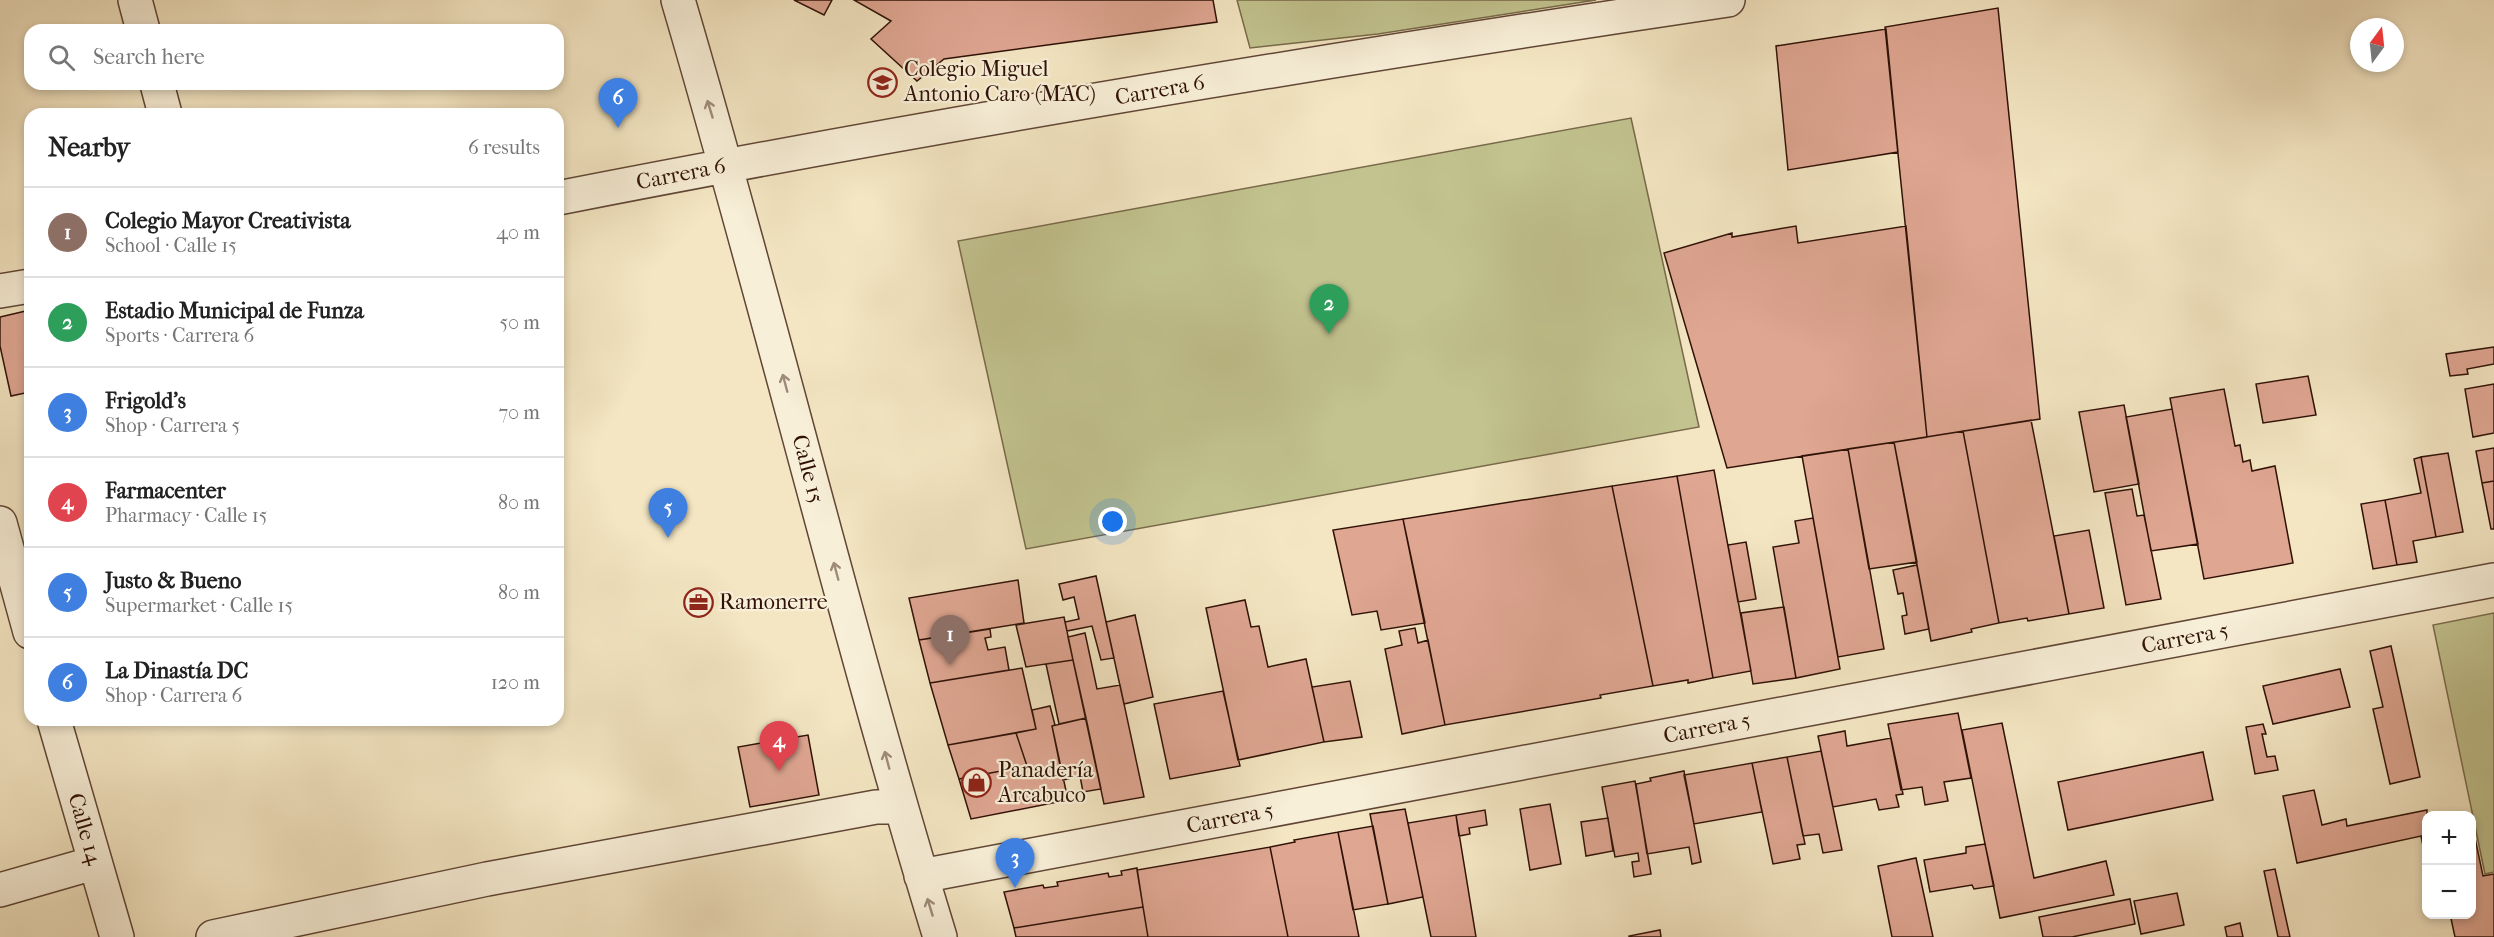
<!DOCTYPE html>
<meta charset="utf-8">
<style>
body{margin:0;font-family:"IM FELL French Canon",serif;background:#f2f2f2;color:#222}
.controls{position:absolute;right:18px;bottom:18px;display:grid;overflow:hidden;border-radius:12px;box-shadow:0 3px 9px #0003}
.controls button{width:54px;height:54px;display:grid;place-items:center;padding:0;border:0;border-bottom:2px solid #e0e0e0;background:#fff;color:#222;font:30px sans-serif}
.compass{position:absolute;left:2350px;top:18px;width:54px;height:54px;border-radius:50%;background:#fff;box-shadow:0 3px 9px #0003;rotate:15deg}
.you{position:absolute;left:1113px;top:522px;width:21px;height:21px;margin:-15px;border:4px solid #fff;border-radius:50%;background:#1a73e8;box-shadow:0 0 0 9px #1a73e833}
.badge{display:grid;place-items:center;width:39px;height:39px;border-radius:50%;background:#0b8043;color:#fff;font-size:20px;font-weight:700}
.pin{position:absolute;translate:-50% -50px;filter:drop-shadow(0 2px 3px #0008)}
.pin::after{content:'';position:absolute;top:32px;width:21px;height:18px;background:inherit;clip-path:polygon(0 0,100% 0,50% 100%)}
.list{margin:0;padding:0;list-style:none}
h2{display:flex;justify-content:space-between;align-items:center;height:78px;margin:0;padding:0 24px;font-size:26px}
h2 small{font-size:20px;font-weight:400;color:#767676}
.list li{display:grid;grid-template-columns:39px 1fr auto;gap:18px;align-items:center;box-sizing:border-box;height:90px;padding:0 24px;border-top:2px solid #e0e0e0}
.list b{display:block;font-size:22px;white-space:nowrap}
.list p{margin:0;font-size:20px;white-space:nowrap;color:#767676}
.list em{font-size:20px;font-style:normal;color:#767676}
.icon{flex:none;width:33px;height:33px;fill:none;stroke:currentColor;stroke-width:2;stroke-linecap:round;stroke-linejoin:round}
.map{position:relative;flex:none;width:2494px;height:937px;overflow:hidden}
.search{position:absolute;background:#fff;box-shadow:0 3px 9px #0003;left:24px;top:24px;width:540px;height:66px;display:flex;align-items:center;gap:15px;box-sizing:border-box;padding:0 21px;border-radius:18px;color:#767676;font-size:22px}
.panel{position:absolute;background:#fff;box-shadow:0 3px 9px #0003;left:24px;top:108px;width:540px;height:618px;border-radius:18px}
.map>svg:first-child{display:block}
.green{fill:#c2c38f;stroke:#786a4a;stroke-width:1.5}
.building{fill:#dfa692;stroke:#2f1106;stroke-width:1.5}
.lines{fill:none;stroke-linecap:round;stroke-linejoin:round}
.minor-casing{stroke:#604635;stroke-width:36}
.minor{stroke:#f8efd8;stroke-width:33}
.oneway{stroke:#9e8b7a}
.labels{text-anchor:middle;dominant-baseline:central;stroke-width:4.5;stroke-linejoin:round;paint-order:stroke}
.poi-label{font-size:22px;fill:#2f1106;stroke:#f8efd8;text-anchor:start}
.street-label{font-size:22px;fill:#2f1106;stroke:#f8efd8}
</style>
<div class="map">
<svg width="2494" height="937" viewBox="0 0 2494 937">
<rect width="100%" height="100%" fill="#f4e6c3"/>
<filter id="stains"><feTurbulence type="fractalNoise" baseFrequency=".00333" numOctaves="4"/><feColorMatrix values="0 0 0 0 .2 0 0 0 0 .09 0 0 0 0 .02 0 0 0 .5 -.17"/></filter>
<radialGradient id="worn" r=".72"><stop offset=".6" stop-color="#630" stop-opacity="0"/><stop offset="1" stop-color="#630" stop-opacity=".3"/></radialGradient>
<path class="green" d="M1237,0H1596L1378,34L1250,48Z
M1631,118L1699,427L1026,549L958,241Z
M2494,613V872L2485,874L2433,625Z"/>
<path class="building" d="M794,0H832L824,15Z
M854,0H1213L1217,22L944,59L917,81L871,39L891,21Z
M1998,8L2040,419L1927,437L1885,27Z
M1886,29L1898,152L1788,170L1776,46Z
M253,109L254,114H227Z
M1796,226L1798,243L1906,226L1927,437L1727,468L1664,253L1732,233V237Z
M30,310V392L11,396L0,346V317Z
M2494,347V364L2467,369L2468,374L2450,376L2446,354Z
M2308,376L2316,415L2263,423L2256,384Z
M2494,384V433L2473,437L2465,389Z
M2224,389L2235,446L2240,445L2243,462L2250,460L2252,471L2275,466L2293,563L2204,579L2170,398Z
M2124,405L2139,484L2094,492L2079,412Z
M2172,409L2198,544L2151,551L2126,417Z
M2031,420L2069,614L2028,621L2027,618L1999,623L1963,431Z
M1963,431L1999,623L1971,629L1972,632L1931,641L1894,442Z
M1894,442L1917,562L1869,569L1848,449Z
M2494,448V481L2482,483L2476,451Z
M1848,449L1884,649L1838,657L1802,456Z
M2448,453L2463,532L2436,537L2421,457Z
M2421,457L2436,537L2413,541L2417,562L2397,565L2385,500L2421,493L2414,459Z
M1714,470L1751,671L1713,678L1677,476Z
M1677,476L1713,678L1688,683V680L1653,686L1612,486Z
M2494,481V529H2491L2482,483Z
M1612,486L1653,686L1600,695L1601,698L1445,725L1403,519Z
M2132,489L2137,516L2144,515L2161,599L2126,605L2105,493Z
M2385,500L2397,565L2373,569L2361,504Z
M1813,518L1840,669L1796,678L1773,547L1799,543L1795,521Z
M1403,519L1425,623L1381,630L1377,611L1352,615L1333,530Z
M2089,530L2104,608L2069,614L2054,536Z
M1746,542L1756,599L1738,602L1728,545Z
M1917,565L1929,629L1905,634L1902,616L1907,615L1903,593L1898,594L1893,570Z
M1096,576L1114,658L1101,660L1092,626L1067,631L1065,622L1079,619L1074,597L1063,600L1059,584Z
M1018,580L1024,623L919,640L909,598Z
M1245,600L1251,627L1259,626L1268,667L1306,659L1324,742L1238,760L1206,608Z
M1784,607L1796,678L1753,684L1741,613Z
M1135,615L1153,697L1124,704L1106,622Z
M1064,617L1073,660L1026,667L1016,625Z
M1415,628L1418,643L1428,640L1445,725L1402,734L1385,649L1402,645L1399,631Z
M990,629L991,637L985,638L988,650L1005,647L1009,670L930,683L919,640Z
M1085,633L1097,689L1120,685L1144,797L1104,804L1068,637Z
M2391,646L2420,777L2390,784L2373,709L2383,707L2370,651Z
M1073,660L1086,718L1059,724L1046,664Z
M1022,668L1036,729L948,745L930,683Z
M2340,669L2350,707L2273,724L2263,686Z
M1350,681L1362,737L1324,742L1312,687Z
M1223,691L1240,766L1170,779L1154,704Z
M1050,706L1055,725L1052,726L1068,800L971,819L959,779L1027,766L1016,733L1036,729L1032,710Z
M1958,713L1971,778L1944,782L1948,801L1925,805L1922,787L1901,790L1888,724Z
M1086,718L1101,789L1083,792L1080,776L1063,780L1052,726Z
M2002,723L2034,878L2106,861L2114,895L2000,918L1962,730Z
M2263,724L2266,734H2262L2267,757L2275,756L2278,770L2255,774L2246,727Z
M1845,731L1847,746L1891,738L1903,794L1896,795L1899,807L1879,810L1876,799L1833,807L1818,736Z
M1016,733L1027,766L959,779L948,745Z
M808,735L819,795L750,807L738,747Z
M1821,751L1842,850L1823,853L1819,834L1803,836L1787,757Z
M2203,752L2213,800L2068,830L2058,782Z
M1787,757L1805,844L1797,845L1800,859L1773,864L1752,763Z
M1752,763L1762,812L1694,824L1684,775Z
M1684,771L1701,862L1692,864L1689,847L1647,854L1636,784L1651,781L1650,778Z
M1635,781L1651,874L1634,877L1632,862L1639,861L1638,853L1615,857L1602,787Z
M2314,790L2322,825L2346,819L2347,826L2427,810L2426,835L2297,863L2283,796Z
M1550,804L1561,864L1530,870L1520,809Z
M1405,809L1423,897L1388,904L1370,814Z
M1485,810L1487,825L1469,828L1470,834L1459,836L1456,815Z
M1456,815L1476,937H1431L1408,823Z
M1608,818L1613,851L1586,856L1581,822Z
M2472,824L2483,876L2494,874V937H2455L2450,914H2472Z
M1373,826L1388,904L1353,910L1338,832Z
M1338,832L1359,937H1288L1270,847L1295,842L1294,840Z
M2426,835V861L2421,836Z
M1985,844L1994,886L1974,889L1972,885L1930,892L1924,860L1966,853V847Z
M1270,847L1288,937H1148L1137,870Z
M1916,858L1933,937H1892L1878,866Z
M1137,868L1143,907L1014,928L1004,892L1043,885L1044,888L1058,886L1057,882L1108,873L1109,877L1122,875L1121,871Z
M2275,869L2290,937H2278L2264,871Z
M2177,893L2184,925L2141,934L2134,901Z
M2130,899L2135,924L2072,937H2043L2039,917Z
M1143,907L1148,937H1016L1014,928Z
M2240,923L2243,937H2227L2225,927Z
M1660,930L1661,937H1629V936Z"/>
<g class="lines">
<defs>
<path id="minor" d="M135,0L143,30
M678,0C770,311 845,627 940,937
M157,84L165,114
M558,198C946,122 1337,58 1728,0
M0,291L30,286
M0,523L30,632
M54,720L117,937
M921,876L2494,580
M0,890L94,863
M213,937L487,879L876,807H899"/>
</defs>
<use href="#minor" class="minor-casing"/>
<use href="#minor" class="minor"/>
</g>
<defs><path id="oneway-shaft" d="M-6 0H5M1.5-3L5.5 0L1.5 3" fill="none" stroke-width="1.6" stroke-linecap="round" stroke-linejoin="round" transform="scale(1.5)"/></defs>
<g class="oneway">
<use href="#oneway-shaft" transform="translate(710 109) rotate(-107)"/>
<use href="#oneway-shaft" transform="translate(785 383) rotate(-105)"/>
<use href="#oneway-shaft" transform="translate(836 571) rotate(-105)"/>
<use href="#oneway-shaft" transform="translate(887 760) rotate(-105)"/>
<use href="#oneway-shaft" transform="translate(930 907) rotate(-107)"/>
</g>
<defs>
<symbol id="school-ring" viewBox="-11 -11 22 22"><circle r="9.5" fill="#f8efd8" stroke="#8f2418" stroke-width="1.5"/><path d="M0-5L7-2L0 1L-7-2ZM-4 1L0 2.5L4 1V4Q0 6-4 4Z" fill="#8f2418"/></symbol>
<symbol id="office-ring" viewBox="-11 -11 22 22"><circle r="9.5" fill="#f8efd8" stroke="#8f2418" stroke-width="1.5"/><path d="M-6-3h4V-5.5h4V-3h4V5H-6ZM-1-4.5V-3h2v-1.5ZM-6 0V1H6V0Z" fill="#8f2418"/></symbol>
<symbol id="shop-ring" viewBox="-11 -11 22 22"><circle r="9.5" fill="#f8efd8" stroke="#8f2418" stroke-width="1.5"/><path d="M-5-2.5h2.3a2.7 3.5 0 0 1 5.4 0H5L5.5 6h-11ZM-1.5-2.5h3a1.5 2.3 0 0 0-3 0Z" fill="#8f2418"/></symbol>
</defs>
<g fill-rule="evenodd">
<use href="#school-ring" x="866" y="66" width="33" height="33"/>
<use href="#office-ring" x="682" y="586" width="33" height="33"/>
<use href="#shop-ring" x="960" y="766" width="33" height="33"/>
</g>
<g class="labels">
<g class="poi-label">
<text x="904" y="69">Colegio Miguel<tspan x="904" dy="25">Antonio Caro (MAC)</tspan></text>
<text x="719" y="602">Ramonerre</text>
<text x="998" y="770">Panadería<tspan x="998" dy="25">Arcabuco</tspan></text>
</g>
<g class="street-label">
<text transform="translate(1160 90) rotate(-10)">Carrera 6</text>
<text transform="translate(681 174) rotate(-11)">Carrera 6</text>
<text transform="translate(808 469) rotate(75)">Calle 15</text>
<text transform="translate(2185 638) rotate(-11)">Carrera 5</text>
<text transform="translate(1707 728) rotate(-11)">Carrera 5</text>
<text transform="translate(1230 818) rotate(-11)">Carrera 5</text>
<text transform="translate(85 829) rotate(74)">Calle 14</text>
</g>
</g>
<rect width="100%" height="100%" filter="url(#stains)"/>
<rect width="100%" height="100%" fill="url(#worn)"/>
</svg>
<div class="controls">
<button>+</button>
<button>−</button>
</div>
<svg class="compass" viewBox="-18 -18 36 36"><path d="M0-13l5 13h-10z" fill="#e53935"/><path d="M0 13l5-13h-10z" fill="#767676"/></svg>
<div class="you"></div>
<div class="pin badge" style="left:950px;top:665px;background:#8d6e63">1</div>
<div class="pin badge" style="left:1329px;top:334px;background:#2e9e5b">2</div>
<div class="pin badge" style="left:1015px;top:888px;background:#3f7fe0">3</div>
<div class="pin badge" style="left:779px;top:771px;background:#e0444e">4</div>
<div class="pin badge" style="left:668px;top:538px;background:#3f7fe0">5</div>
<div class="pin badge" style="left:618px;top:128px;background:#3f7fe0">6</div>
<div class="search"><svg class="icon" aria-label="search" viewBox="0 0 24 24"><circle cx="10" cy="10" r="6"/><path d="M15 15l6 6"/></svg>Search here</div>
<section class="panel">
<h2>Nearby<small>6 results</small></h2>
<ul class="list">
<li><span class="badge" style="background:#8d6e63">1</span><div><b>Colegio Mayor Creativista</b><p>School · Calle 15</p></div><em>40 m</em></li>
<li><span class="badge" style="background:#2e9e5b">2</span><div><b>Estadio Municipal de Funza</b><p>Sports · Carrera 6</p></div><em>50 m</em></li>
<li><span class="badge" style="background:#3f7fe0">3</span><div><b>Frigold's</b><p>Shop · Carrera 5</p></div><em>70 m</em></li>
<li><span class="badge" style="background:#e0444e">4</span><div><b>Farmacenter</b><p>Pharmacy · Calle 15</p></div><em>80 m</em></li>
<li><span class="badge" style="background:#3f7fe0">5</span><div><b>Justo &amp; Bueno</b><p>Supermarket · Calle 15</p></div><em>80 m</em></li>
<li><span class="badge" style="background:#3f7fe0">6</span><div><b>La Dinastía DC</b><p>Shop · Carrera 6</p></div><em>120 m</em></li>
</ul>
</section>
</div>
